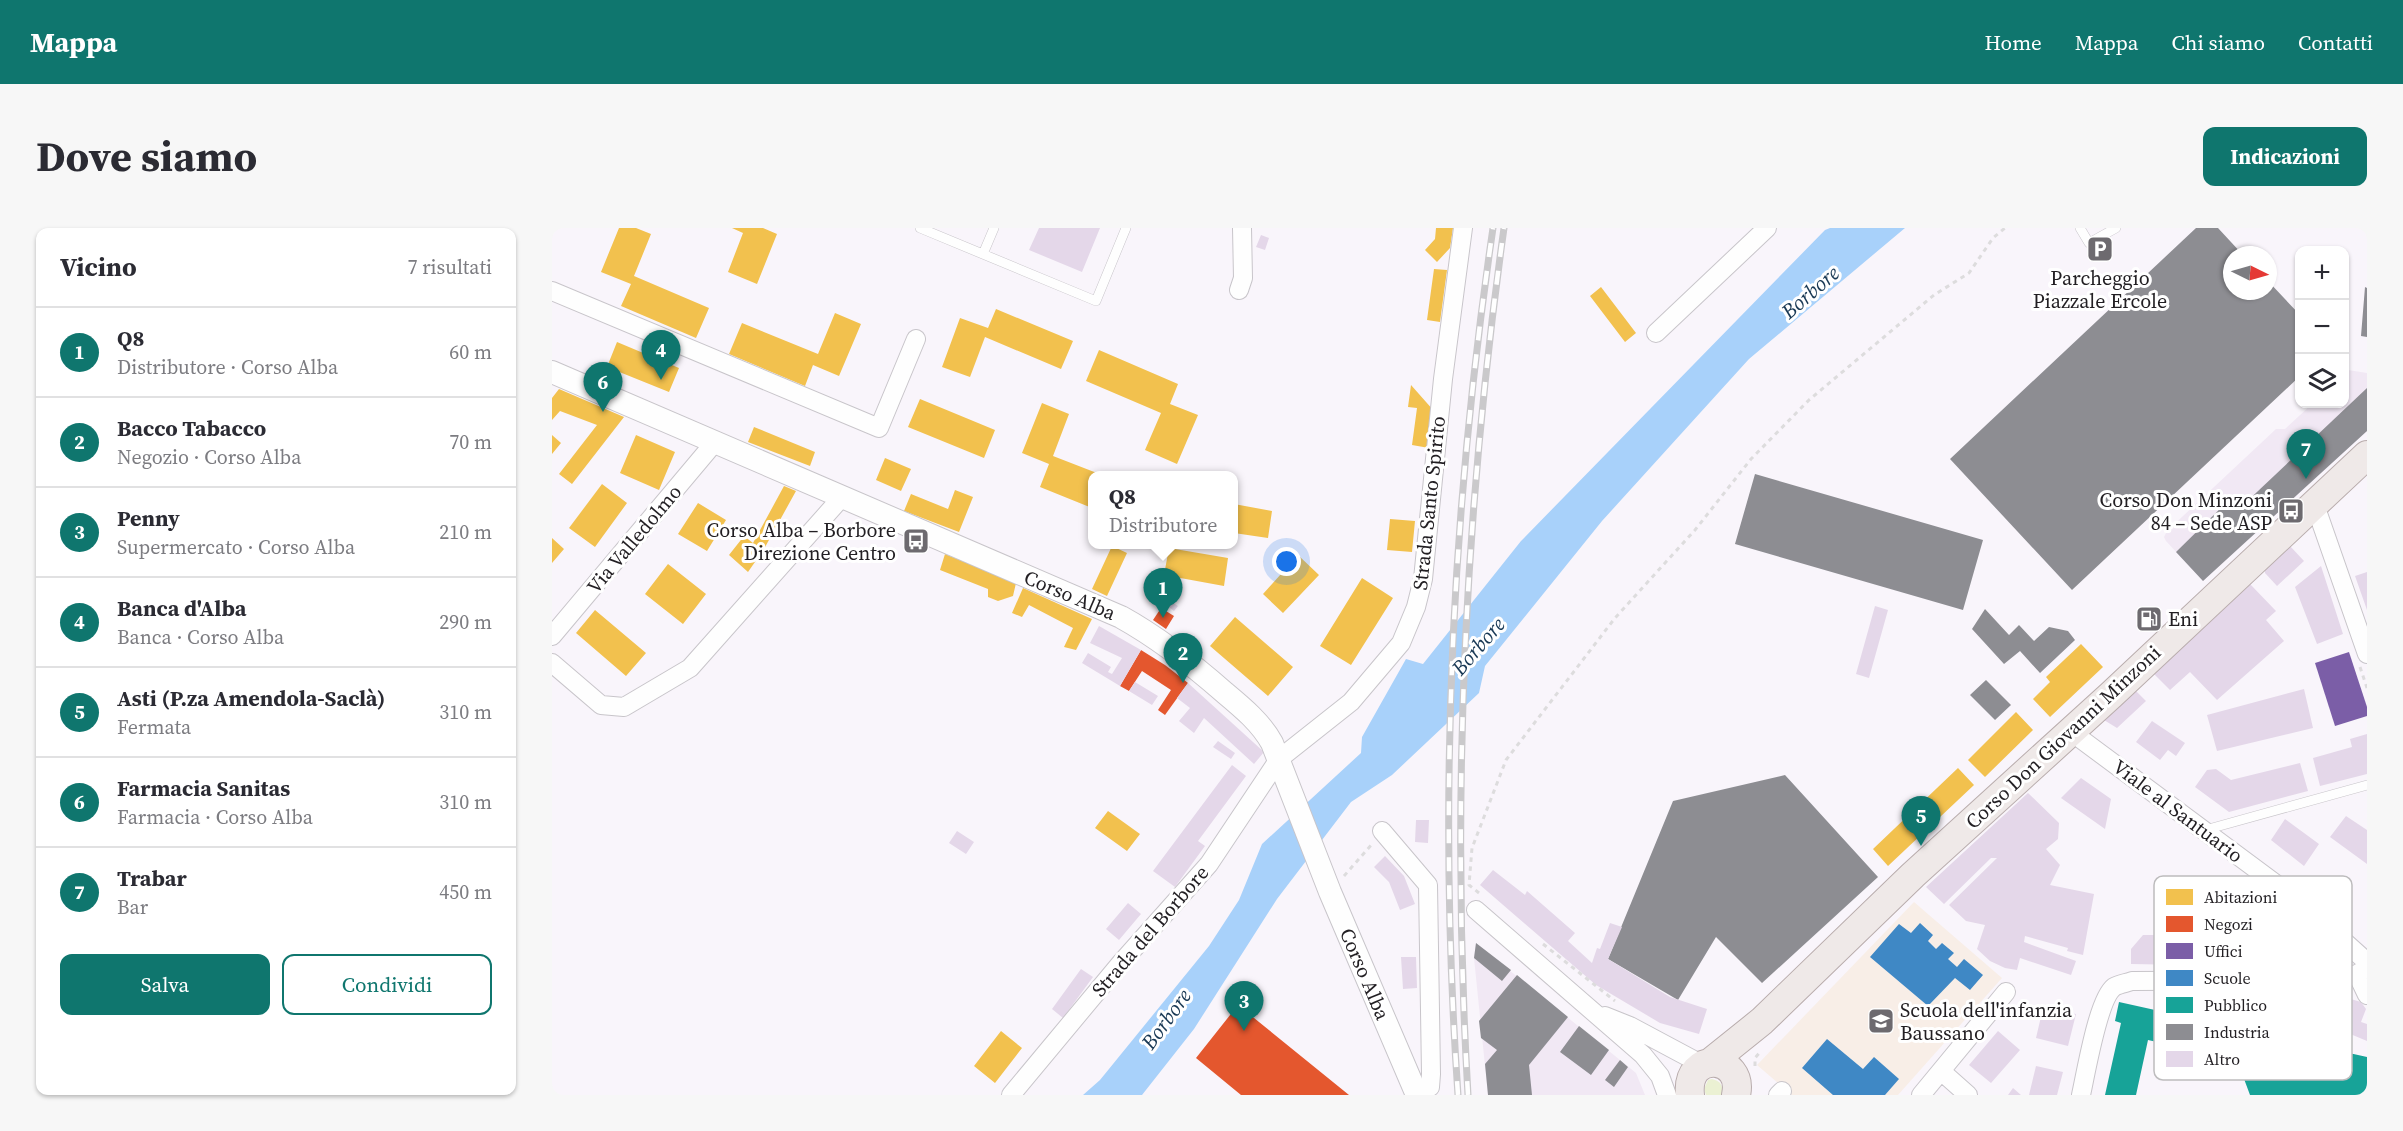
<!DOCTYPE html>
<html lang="it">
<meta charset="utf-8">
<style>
body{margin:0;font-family:"Source Serif 4",serif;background:#f7f7f7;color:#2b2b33}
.controls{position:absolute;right:18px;top:18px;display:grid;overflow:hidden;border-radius:12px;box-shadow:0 2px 4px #0004}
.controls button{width:54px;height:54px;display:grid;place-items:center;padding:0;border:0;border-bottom:2px solid #e1e1e2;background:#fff;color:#2b2b33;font:30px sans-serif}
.compass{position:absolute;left:1671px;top:18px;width:54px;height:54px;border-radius:50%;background:#fff;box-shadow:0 2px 4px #0004;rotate:95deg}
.you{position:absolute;left:735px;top:334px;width:21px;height:21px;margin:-15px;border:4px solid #fff;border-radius:50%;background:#1a73e8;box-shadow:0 0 0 9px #1a73e833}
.badge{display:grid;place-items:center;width:39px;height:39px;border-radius:50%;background:#0f766e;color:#fff;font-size:20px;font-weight:700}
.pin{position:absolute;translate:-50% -50px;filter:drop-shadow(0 2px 3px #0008)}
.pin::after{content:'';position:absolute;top:32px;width:21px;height:18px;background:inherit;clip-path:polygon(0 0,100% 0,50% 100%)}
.popup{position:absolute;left:536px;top:243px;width:150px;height:78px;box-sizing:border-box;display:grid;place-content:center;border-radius:12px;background:#fff;filter:drop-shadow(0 2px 4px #0005);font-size:20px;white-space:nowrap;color:#7c7c81}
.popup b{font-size:22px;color:#2b2b33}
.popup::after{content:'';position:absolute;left:50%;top:100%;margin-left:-12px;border:12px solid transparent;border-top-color:#fff}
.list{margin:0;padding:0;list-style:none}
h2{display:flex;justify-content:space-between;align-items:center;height:78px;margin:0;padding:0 24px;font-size:26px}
h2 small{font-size:20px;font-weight:400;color:#7c7c81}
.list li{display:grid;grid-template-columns:39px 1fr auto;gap:18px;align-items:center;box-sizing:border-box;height:90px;padding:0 24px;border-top:2px solid #e1e1e2}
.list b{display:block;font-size:22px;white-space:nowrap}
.list p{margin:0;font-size:20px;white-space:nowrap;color:#7c7c81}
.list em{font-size:20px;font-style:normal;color:#7c7c81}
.actions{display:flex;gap:12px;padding:18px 24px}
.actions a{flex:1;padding:14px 0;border:2px solid #0f766e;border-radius:12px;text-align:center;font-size:21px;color:#0f766e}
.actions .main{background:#0f766e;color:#fff}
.icon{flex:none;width:33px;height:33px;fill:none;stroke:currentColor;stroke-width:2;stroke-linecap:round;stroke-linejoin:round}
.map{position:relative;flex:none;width:1815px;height:867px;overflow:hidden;border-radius:12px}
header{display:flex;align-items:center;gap:36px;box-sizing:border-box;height:84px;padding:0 30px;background:#0f766e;color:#fff}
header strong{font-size:28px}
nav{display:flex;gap:33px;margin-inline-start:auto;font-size:21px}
.intro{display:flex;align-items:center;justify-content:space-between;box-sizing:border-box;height:144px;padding:0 36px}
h1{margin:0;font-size:42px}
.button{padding:15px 27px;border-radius:12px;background:#0f766e;color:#fff;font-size:21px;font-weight:700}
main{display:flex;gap:36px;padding:0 36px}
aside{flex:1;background:#fff;border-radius:12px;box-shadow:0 2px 4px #0004}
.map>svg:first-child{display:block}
.built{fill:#f1e8f4}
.education{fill:#f8eee7}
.green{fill:#ebf1d3}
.water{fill:#a8d1fa}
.homes{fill:#f2c14e}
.shops{fill:#e4572e}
.offices{fill:#7b5ea7}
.schools{fill:#3f88c5}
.public{fill:#17a398}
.industry{fill:#8d8d92}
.building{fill:#e4d7e9}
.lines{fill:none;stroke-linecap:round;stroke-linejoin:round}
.service-casing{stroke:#c8c5ca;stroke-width:10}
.minor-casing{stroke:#c8c5ca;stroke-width:20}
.tertiary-casing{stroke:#c8c5ca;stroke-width:24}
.primary-casing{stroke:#b8acac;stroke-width:30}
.path{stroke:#dddcdd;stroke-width:3;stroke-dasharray:4.5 4.5;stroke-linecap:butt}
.service{stroke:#fefefe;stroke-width:9}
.minor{stroke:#fefefe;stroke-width:18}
.tertiary{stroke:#fefefe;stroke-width:22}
.primary{stroke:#efe9e8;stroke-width:28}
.rail-casing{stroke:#cac9cb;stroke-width:7}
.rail{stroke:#fff;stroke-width:4.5;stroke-dasharray:14;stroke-linecap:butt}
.labels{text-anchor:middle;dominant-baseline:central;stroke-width:6;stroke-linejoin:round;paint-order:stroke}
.poi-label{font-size:20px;fill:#221f23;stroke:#fff;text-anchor:end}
.street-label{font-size:20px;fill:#221f23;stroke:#fff}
.water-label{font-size:21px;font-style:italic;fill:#193955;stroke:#fff}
.key{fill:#fff;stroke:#bdbcbd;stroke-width:1.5}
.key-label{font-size:16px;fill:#221f23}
</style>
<header>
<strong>Mappa</strong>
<nav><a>Home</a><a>Mappa</a><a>Chi siamo</a><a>Contatti</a></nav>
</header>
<div class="intro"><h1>Dove siamo</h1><a class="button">Indicazioni</a></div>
<main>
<aside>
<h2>Vicino<small>7 risultati</small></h2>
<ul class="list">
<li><span class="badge">1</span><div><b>Q8</b><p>Distributore · Corso Alba</p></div><em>60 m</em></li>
<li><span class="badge">2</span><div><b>Bacco Tabacco</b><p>Negozio · Corso Alba</p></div><em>70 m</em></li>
<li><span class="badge">3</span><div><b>Penny</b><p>Supermercato · Corso Alba</p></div><em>210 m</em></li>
<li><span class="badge">4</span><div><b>Banca d'Alba</b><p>Banca · Corso Alba</p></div><em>290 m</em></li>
<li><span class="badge">5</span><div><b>Asti (P.za Amendola-Saclà)</b><p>Fermata</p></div><em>310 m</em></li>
<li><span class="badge">6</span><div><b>Farmacia Sanitas</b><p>Farmacia · Corso Alba</p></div><em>310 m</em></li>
<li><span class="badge">7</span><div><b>Trabar</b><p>Bar</p></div><em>450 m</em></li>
</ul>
<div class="actions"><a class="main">Salva</a><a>Condividi</a></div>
</aside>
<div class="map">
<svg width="1815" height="867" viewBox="0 0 1815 867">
<rect width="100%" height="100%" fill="#f9f5fb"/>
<path class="built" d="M1796,142L1815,145V203L1651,353L1614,313L1612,309L1615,303L1724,201H1733L1760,176H1792L1793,145Z
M924,715L1084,845L1093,867H936L922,730Z"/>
<path class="education" d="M1362,674L1450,750L1346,867H1240L1205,837Z"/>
<path class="green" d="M1695,666L1729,689L1721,702L1764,737L1762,744L1690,745Z
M1160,851C1169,853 1172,858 1169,867H1154L1152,861L1156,852Z"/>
<path class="water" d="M1278,0H1353L1197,131L1050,293L933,438L927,465L840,547L799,574L725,671L642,801L590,867H531L548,852L657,718L687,672L710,616L809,525L810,509L854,431L871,436L969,313L1273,2Z"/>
<path class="homes" d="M67,0H84L99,6L82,48L157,80L144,110L69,78L79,56L49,44Z
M180,0H211L225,6L205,56L176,44L191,5Z
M884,0H901L898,20L885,34L873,22L883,11Z
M882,41L895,42L888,94L875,92Z
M1049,59L1084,105L1073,114L1038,68Z
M444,81L521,113L509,141L433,109L418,149L390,139L408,90L436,100Z
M283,85L309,96L287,148L261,137L253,158L177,126L190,95L266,126Z
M65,114L127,140L117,164L55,139Z
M547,122L626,156L618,176L646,187L625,236L593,222L609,185L534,153Z
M859,157L882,183L877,220L860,217L865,180L856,179Z
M7,161L72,189L20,256L7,246L45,197L8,183L0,192V170Z
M368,171L443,202L432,230L356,199Z
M490,175L517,186L501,228L550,247L540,248V280L488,259L497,236L470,225Z
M202,199L263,224L258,238L196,214Z
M0,207L9,215L0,226Z
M84,207L123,224L107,262L68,245Z
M333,230L359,241L349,263L324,252Z
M50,256L75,275L43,319L17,300Z
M232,258L244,263L212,321L196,344L177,327L192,308L201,315Z
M403,262L421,269L407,304L352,283L359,266L396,281Z
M146,275L174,292L155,323L126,306Z
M682,276L720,283L716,310L682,305Z
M838,291L863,293L860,324L835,322Z
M0,310L12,321L0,335Z
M560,318L575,325L555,368L540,361Z
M617,320L676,330L672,358L612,347Z
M393,326L464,355L461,368L446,373L436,369V361L388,342Z
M746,327L767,347L731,385L711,366Z
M116,336L154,366L131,396L93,366Z
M810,350L841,370L799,437L768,418Z
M471,360L540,391L524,422L512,419L521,400L477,377L470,389L460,385Z
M43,382L94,425L74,448L24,405Z
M683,389L741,439L716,468L658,418Z
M1529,416L1551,439L1498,489L1481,471L1498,454L1494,449Z
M1464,484L1481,502L1433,549L1416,532Z
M1406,540L1422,557L1336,638L1321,621Z
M556,583L588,606L575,623L543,600Z
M449,803L470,820L443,855L422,838Z"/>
<path class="shops" d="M609,380L622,388L614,401L601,392Z
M1595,380L1606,393L1596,402L1585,389Z
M589,422L613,437L636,455L613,487L606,482L619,462L590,443L577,463L568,458Z
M686,777L797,867H689L644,830Z"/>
<path class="offices" d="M1797,424L1815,479V488L1783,498L1763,435Z"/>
<path class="schools" d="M1368,695L1381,707L1376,713L1384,721L1390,715L1402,725L1396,731L1405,739L1412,731L1431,747L1418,762L1403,750L1376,778L1318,729L1347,696L1359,705Z
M1275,811L1311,841L1322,829L1347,851L1333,867H1281L1250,840Z"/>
<path class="public" d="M1567,774L1815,829V867H1698L1685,832L1596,812L1584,867H1553L1569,795L1563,793Z"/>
<path class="industry" d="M1644,0H1666L1691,27H1680V63H1716V53L1748,87V148L1520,362L1398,231Z
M1813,59L1815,60V109L1809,108Z
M1815,160V203L1651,353L1624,324L1679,270L1688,280Z
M1203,246L1431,312L1411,382L1183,316Z
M1433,381L1457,407L1467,397L1482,413L1497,399L1516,403L1523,412L1488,445L1468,423L1452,436L1420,401Z
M1434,452L1459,477L1443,492L1418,467Z
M1233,547L1326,649L1210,755L1164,709L1126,772L1056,731L1121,573Z
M924,715L959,742L950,753L922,730Z
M965,747L1016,789L977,837L980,867H936L933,836L945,822L929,810L927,793Z
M1027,798L1057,822L1039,847L1008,824Z
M1068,832L1076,839L1062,859L1053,852Z"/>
<path class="building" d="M487,0H548L530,44L477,22Z
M709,7L717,10L713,22L704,19Z
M1738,318L1752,333L1725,358L1713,345V341Z
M1769,338L1791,406L1765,416L1743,359Z
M1815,344V382L1803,348Z
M1698,356L1724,383L1714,392L1732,413L1665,472L1638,444L1618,462L1601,445Z
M615,371L626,378L622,383L612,375Z
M1323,378L1336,382L1317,450L1304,446Z
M547,398L589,422L568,458L530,435L536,425L559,439L556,444L560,446L570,430L538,415Z
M583,454L606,468L600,477L577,463Z
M636,455L712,524L702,536L652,490L642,505L627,493L638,480L625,470Z
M1580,459L1594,473L1565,500L1547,489Z
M1752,461L1761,500L1665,523L1655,487Z
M1600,493L1633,515L1624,528L1616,522L1608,532L1584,514Z
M1815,506V546L1768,558L1761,530L1800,519L1798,511Z
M666,513L683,525L679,531L661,519Z
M1748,535L1756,563L1677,584L1643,559L1655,542L1664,541L1679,552Z
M680,537L694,548L646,613L653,618L623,659L601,643Z
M1529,550L1559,571L1553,601L1509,570Z
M1476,565L1507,595L1506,611L1494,621L1508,637L1498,657L1542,666L1531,727L1515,723L1516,720L1473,708L1472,714L1524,733L1519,747L1468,730L1465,742L1453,740L1438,733L1425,721L1433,697L1414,693L1397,677L1445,630H1439L1392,676L1374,659Z
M1794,588L1815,602V636L1778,609Z
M1733,591L1767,616L1752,638L1719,612Z
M864,592H877L876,615L863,614Z
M405,603L422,614L414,626L397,615Z
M833,628L852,648L863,676L848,682L837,654L822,639Z
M941,642L973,667L975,663L1023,705L1016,713L1040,735L1045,720L1048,721L1058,695L1070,699L1056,731L1118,769L1155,781L1147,806L1108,795L1044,757L928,657Z
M1669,653L1696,672L1680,694L1654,674Z
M576,675L589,686L567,712L554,701Z
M1591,707H1635L1634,737L1579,736V721Z
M1660,722H1682V746L1659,745Z
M849,729H864L865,760L851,761Z
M529,741L541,749L511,790L500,781Z
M1785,767L1809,774L1814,781L1809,794L1815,796V813L1772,795L1773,820L1761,817L1760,793L1704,789L1701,769L1742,771L1780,781Z
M1491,780L1524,786L1516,818L1484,810Z
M1446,803L1468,822L1439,855L1417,837Z
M1484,838L1511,844L1505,867H1477Z
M1461,860L1469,867H1456Z"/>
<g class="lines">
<defs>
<path id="service" d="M368,0L544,73L574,0
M1528,0L1537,15L1564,0
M431,26L442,0
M1653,602L1815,557"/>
<path id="minor" d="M687,62L691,50L690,0
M0,63L327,200L364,111
M1104,105L1215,0
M1763,277L1815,426
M0,408L163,214
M0,435L49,477L72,479L138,440L290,269
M1518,503L1747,673L1815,734
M830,603L876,657L879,846L878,859L866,867
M924,682L1091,827L1108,848L1115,867
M1805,746L1815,767
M1053,788L1078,798L1151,837
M1389,843L1416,867
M459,867L568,736L657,636L727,531L799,474L849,415L864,379L871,351L891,151L911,0
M1226,867L1230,863
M1369,867L1454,764
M1529,867C1534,845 1546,771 1562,759C1567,756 1575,755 1580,753L1783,752L1805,746L1815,740"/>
<path id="tertiary" d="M0,144L569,389C607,410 640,436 673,465C691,480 709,495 720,515L778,664L865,867"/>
<path id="primary" d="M1159,834L1210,793L1361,647L1559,467L1815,227
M1138,867C1133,821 1193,827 1184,867"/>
</defs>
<use href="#service" class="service-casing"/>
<use href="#minor" class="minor-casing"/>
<use href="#tertiary" class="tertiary-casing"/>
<use href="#primary" class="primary-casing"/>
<path class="path" d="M1808,439L1815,460
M792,648L821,615
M927,665L917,657L920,620L954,532L1063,390L1143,302L1199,231L1257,172L1382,67L1417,45L1441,10L1453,0
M991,716L1063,773
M1203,838V830L1209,823"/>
<use href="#service" class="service"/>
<use href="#minor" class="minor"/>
<use href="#tertiary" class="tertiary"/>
<use href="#primary" class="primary"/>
<defs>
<path id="rail" d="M906,867C886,579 899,286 941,0
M916,867C899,578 912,287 952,0"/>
</defs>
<use href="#rail" class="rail-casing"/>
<use href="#rail" class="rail"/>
</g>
<defs>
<symbol id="parking-square" viewBox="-11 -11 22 22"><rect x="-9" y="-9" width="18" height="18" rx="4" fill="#6d6a6f" stroke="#fff"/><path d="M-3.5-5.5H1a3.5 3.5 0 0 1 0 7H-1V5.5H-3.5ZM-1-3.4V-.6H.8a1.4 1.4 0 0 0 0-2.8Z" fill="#fff"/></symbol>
<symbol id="bus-square" viewBox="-11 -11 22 22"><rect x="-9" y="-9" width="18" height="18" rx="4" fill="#6d6a6f" stroke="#fff"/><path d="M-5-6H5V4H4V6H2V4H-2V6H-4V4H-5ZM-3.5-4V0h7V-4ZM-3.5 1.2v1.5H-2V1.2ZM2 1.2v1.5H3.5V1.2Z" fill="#fff"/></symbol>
<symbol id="fuel-square" viewBox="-11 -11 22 22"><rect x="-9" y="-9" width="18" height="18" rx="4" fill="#6d6a6f" stroke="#fff"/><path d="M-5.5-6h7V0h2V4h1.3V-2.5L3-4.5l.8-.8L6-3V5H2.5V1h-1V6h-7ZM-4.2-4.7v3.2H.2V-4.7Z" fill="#fff"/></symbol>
<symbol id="school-square" viewBox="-11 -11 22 22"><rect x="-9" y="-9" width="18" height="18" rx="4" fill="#6d6a6f" stroke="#fff"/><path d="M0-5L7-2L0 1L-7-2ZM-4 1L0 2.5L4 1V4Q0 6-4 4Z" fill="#fff"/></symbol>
</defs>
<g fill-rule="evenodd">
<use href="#parking-square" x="1533" y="6" width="30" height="30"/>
<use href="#bus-square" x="1724" y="268" width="30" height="30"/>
<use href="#bus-square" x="349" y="298" width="30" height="30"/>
<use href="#fuel-square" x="1582" y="376" width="30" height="30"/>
<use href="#school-square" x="1314" y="778" width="30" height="30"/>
</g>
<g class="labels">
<g class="poi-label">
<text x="1548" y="50" text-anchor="middle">Parcheggio<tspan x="1548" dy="23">Piazzale Ercole</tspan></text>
<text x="1720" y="272">Corso Don Minzoni<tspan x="1720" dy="23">84 – Sede ASP</tspan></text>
<text x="344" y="302">Corso Alba – Borbore<tspan x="344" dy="23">Direzione Centro</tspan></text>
<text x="1616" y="391" text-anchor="start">Eni</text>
<text x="1348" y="782" text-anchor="start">Scuola dell'infanzia<tspan x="1348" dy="23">Baussano</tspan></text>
</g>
<g class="street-label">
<text transform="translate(877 275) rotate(-84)">Strada Santo Spirito</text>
<text transform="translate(82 311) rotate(-50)">Via Valledolmo</text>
<text transform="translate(518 367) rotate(23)">Corso Alba</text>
<text transform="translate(1511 509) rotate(-43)">Corso Don Giovanni Minzoni</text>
<text transform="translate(1626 583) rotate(37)">Viale al Santuario</text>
<text transform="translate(598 703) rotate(-49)">Strada del Borbore</text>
<text transform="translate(813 746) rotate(67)">Corso Alba</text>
</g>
<g class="water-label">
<text transform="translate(1258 64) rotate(-41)">Borbore</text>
<text transform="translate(926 418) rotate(-49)">Borbore</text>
<text transform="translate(614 791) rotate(-54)">Borbore</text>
</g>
</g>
<rect x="1602" y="648" width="198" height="204" rx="9" class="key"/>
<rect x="1614" y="661" width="27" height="16" fill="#f2c14e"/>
<rect x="1614" y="688" width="27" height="16" fill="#e4572e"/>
<rect x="1614" y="715" width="27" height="16" fill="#7b5ea7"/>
<rect x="1614" y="742" width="27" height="16" fill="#3f88c5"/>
<rect x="1614" y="769" width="27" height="16" fill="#17a398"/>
<rect x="1614" y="796" width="27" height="16" fill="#8d8d92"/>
<rect x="1614" y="823" width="27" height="16" fill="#e4d7e9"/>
<g class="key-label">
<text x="1652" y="675">Abitazioni</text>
<text x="1652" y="702">Negozi</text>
<text x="1652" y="729">Uffici</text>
<text x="1652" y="756">Scuole</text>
<text x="1652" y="783">Pubblico</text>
<text x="1652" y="810">Industria</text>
<text x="1652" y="837">Altro</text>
</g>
</svg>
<div class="controls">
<button>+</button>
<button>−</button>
<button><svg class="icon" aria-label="layers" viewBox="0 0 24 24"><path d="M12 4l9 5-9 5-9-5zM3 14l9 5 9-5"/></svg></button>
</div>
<svg class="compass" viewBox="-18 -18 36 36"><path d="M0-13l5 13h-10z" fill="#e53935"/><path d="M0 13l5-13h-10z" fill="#7c7c81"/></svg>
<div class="you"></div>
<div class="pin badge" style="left:611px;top:390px">1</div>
<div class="popup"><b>Q8</b>Distributore</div>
<div class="pin badge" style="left:631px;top:455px">2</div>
<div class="pin badge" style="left:692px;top:803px">3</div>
<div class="pin badge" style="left:109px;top:152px">4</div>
<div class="pin badge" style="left:1369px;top:618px">5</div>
<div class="pin badge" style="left:51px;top:184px">6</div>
<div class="pin badge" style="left:1754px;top:251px">7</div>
</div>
</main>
